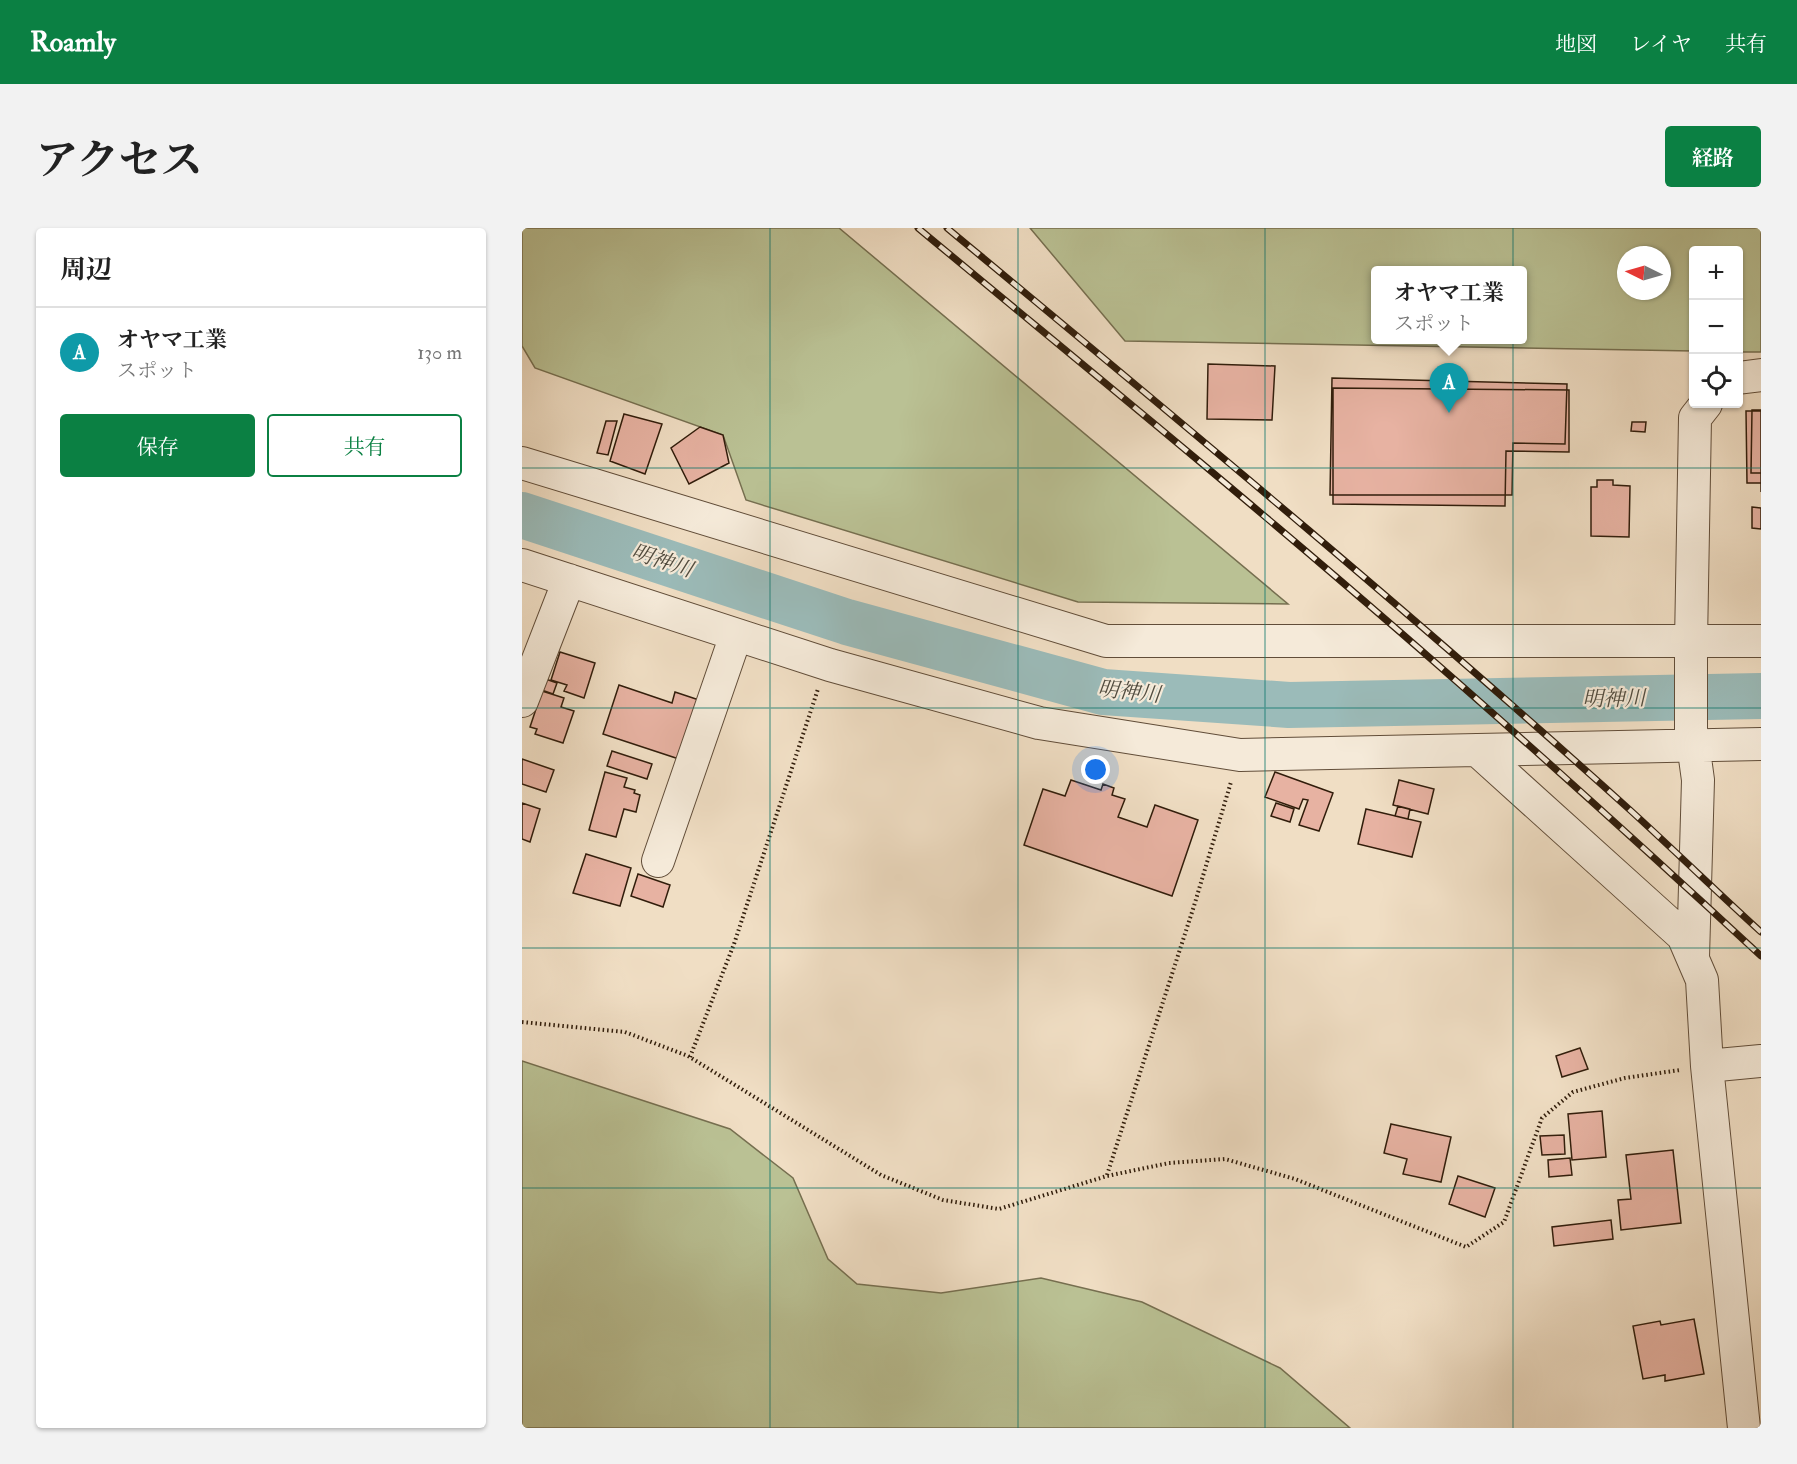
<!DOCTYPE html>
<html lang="ja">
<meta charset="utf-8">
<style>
body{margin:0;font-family:"IM FELL Double Pica","Noto Serif JP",serif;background:#f2f2f2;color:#222}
.controls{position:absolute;right:18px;top:18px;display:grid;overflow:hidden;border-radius:6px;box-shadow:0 2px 4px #0004}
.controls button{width:54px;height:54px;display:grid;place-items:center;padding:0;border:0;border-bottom:2px solid #e0e0e0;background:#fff;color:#222;font:30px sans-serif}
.compass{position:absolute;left:1095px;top:18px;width:54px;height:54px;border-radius:50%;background:#fff;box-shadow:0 2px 4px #0004;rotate:275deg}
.you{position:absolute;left:574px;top:542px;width:21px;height:21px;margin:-15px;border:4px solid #fff;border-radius:50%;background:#1a73e8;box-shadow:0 0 0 9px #1a73e833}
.badge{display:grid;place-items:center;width:39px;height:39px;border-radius:50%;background:#0b8043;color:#fff;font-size:20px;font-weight:700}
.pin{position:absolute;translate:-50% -50px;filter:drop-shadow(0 2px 3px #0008)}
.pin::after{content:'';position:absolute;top:32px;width:21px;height:18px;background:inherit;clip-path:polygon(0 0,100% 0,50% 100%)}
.popup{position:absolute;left:849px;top:38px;width:156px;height:78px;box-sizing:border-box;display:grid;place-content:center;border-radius:6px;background:#fff;filter:drop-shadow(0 2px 4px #0005);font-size:20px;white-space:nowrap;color:#767676}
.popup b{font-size:22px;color:#222}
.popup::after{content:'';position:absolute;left:50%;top:100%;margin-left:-12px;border:12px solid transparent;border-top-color:#fff}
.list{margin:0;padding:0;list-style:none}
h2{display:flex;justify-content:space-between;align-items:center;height:78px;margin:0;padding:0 24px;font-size:26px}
h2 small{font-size:20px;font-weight:400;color:#767676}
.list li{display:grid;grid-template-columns:39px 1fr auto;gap:18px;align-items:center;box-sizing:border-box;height:90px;padding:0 24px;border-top:2px solid #e0e0e0}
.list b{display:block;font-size:22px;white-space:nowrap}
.list p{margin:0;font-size:20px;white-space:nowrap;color:#767676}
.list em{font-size:20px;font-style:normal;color:#767676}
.actions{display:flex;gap:12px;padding:18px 24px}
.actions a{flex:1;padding:14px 0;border:2px solid #0b8043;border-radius:6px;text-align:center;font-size:21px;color:#0b8043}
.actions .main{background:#0b8043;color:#fff}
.icon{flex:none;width:33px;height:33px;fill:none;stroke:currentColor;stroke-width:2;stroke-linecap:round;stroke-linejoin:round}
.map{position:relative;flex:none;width:1239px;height:1200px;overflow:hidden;border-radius:6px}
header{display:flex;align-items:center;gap:36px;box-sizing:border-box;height:84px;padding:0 30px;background:#0b8043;color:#fff}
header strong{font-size:28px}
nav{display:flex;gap:33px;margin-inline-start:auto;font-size:21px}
.intro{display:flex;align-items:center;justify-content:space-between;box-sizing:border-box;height:144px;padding:0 36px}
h1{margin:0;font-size:42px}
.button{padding:15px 27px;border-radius:6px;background:#0b8043;color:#fff;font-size:21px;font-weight:700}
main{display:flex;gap:36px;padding:0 36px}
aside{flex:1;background:#fff;border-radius:6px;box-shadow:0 2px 4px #0004}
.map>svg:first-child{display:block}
.green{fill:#bac194;stroke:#766f50;stroke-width:1.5;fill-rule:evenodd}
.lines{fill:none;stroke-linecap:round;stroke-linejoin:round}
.river{stroke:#9bbbb9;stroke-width:46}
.building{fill:#e7b2a2;stroke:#311d0b;stroke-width:1.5}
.minor-casing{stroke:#614d39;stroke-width:34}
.path{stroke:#311d0b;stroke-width:4;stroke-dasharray:1.5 3;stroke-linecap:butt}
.minor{stroke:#f5ead9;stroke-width:32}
.rail-casing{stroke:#311d0b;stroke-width:7}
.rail{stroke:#f5ead9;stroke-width:4.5;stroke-dasharray:14;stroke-linecap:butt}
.grid{fill:none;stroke:#0f766e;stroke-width:1.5;stroke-opacity:0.55}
.labels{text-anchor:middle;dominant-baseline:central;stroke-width:4.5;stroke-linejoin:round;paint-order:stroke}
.water-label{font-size:21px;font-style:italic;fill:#514c3f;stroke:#f5ead9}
</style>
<header>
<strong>Roamly</strong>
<nav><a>地図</a><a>レイヤ</a><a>共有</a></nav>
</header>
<div class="intro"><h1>アクセス</h1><a class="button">経路</a></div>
<main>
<aside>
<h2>周辺<small></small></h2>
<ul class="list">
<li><span class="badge" style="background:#0f9aa8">A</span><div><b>オヤマ工業</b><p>スポット</p></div><em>130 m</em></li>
</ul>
<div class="actions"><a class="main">保存</a><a>共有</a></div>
</aside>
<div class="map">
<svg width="1239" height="1200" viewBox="0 0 1239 1200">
<rect width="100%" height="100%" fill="#f0dec4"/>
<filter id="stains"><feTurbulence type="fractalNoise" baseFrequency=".00333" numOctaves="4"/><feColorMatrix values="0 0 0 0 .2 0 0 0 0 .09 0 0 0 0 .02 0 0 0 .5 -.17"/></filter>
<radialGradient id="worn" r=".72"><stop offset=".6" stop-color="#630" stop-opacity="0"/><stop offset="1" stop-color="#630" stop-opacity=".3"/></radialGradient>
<path class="green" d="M0,0H317L766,376L556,374L224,272L201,207L13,140L0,118Z
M508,0H1239V124H1217L1216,22H1172L1171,123L603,113ZM1104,27H1140V63H1104ZM854,42H1000V112H854Z
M0,833L208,901L271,950L306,1031L335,1056L419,1065L519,1050L620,1074L758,1140L828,1200H0Z"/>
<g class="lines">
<path class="river" d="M0,287L325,394L581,464L767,477L1239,468"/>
</g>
<path class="building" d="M686,136L753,138L750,192L685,191Z
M810,150L1045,156L1043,216L991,215L990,267H808Z
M811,160L1047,162V224L984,223L983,278L811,276Z
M1230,182H1239V245H1229Z
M1224,183H1239V264V255H1225Z
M102,186L140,196L123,246L88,233Z
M84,193H95L86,227L75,225Z
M1110,194H1124L1123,204L1109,203Z
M178,199L201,207L207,235L167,256L149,220Z
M1075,252H1091V257L1108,258L1107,309L1069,308V259H1075Z
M1230,279L1239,280V301L1230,300Z
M38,424L73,435L62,470L42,463L45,457L29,452Z
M15,448L35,455L31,466L11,459Z
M97,457L150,475L153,464L183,474L163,533L81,506Z
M20,463L42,470L39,479L52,483L41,515L13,506L15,501L8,499Z
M90,523L130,536L125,551L85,538Z
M0,531L32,542L24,564L0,556Z
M83,544L105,550L102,559L113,562L112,565L118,567L114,584L102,581L94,609L67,602Z
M753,544L811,565L797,603L777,597L786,572L781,571L777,581L743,569Z
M549,552L579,562L581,556L592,560L590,567L603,571L596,589L625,599L633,577L676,592L650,668L502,617L521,561L543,568Z
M877,552L912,561L906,586L871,577Z
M0,575L18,581L8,614L0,611Z
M754,575L772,581L768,594L749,588Z
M876,578L888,581L886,591L873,588Z
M844,581L899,594L890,629L836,616Z
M64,626L109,640L98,678L51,665Z
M116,646L148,657L141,679L109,668Z
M1058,820L1066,841L1040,849L1034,828Z
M1080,883L1084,929L1050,932L1046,886Z
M869,896L929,909L919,954L881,946L885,931L862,925Z
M1042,907L1043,926L1020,927L1018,908Z
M1151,922L1159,995L1099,1002L1096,972L1109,971L1104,927Z
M1048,930L1050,947L1027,949L1026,932Z
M936,948L973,960L963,989L927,976Z
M1089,992L1091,1011L1032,1018L1030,999Z
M1172,1091L1182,1146L1143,1153V1147L1121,1151L1111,1098L1138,1093L1139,1097Z"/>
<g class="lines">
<defs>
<path id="minor" d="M1216,150L1239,147
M0,235L584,413H1239
M0,337L308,437L517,495L718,527L1239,516
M0,473L47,352
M955,522L1161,708L1180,752L1185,838L1222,1200
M136,633L214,407
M1171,729L1176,552L1169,501V414L1173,190L1184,176
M1185,838L1239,833"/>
</defs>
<use href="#minor" class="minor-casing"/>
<path class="path" d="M0,794L103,804L166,828L359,947L421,972L477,981L585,948L647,935L703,931L773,951L944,1019L982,994L1020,890L1051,864L1103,850L1158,842
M168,829L212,716L296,461
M585,947L672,678L709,554"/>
<use href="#minor" class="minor"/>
<defs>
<path id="rail" d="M396,0C515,99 635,197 753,297C919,437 1080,581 1239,728
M425,0C655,191 886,382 1108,582C1152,622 1195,664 1239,704"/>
</defs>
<use href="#rail" class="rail-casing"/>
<use href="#rail" class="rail"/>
</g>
<path class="grid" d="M248,0V1200M496,0V1200M743,0V1200M991,0V1200M0,240H1239M0,480H1239M0,720H1239M0,960H1239"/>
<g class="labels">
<g class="water-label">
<text transform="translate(140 333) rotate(18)">明神川</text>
<text transform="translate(607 464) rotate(6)">明神川</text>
<text transform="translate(1092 471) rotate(-1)">明神川</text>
</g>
</g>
<rect width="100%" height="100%" filter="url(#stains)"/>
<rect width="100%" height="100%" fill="url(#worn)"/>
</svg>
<div class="controls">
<button>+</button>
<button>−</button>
<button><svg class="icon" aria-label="locate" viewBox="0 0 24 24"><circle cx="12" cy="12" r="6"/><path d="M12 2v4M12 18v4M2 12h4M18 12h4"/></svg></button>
</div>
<svg class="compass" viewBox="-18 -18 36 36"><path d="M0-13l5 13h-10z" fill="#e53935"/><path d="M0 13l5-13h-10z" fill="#767676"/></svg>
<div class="you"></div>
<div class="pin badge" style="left:927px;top:185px;background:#0f9aa8">A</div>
<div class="popup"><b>オヤマ工業</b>スポット</div>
</div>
</main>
